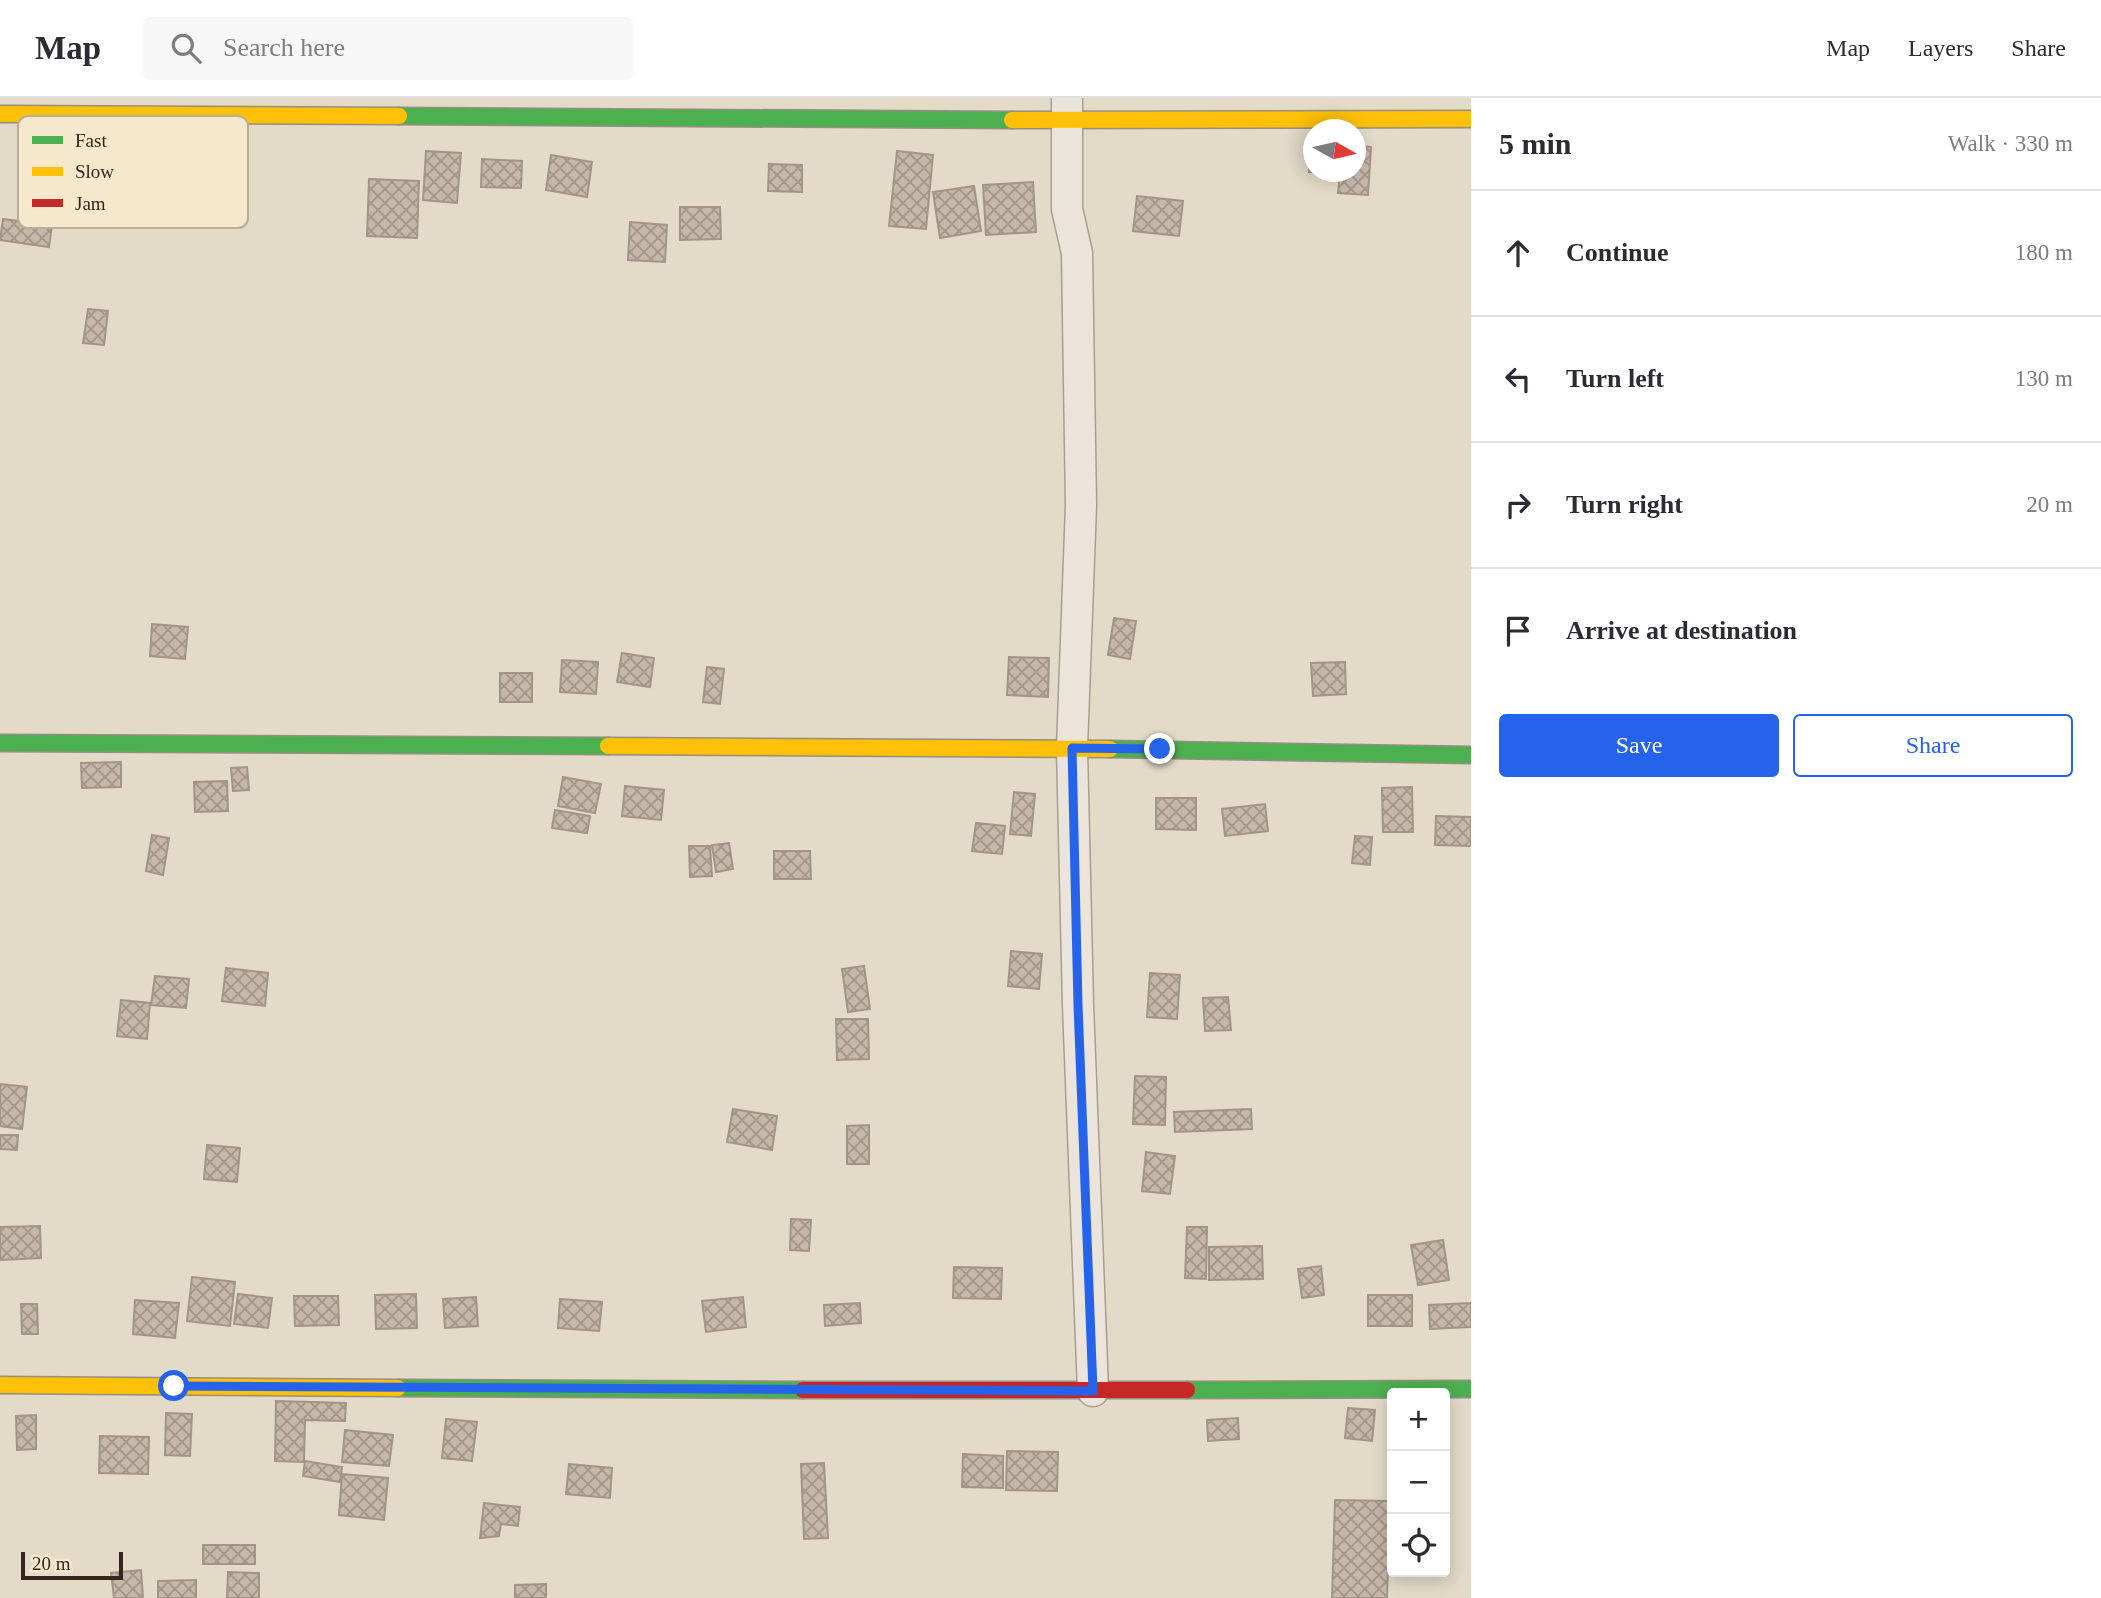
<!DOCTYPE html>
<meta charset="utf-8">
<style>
body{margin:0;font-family:Georgia,serif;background:#f7f7f7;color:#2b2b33}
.controls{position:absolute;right:21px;bottom:21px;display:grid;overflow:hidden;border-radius:7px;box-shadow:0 4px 18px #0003}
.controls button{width:63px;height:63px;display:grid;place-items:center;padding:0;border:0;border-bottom:2px solid #e1e1e2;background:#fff;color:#2b2b33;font:35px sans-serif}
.compass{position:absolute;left:1303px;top:21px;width:63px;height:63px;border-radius:50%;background:#fff;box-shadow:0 4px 18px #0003;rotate:98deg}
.scale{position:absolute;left:21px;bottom:18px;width:102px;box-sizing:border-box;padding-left:7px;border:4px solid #34261b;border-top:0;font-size:19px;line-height:24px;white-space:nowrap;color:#34261b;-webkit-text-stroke:5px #f5e8cc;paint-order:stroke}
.stop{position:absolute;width:21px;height:21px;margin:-16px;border:5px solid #2563eb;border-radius:50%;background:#fff}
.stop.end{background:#2563eb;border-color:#fff;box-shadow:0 2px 7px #0008}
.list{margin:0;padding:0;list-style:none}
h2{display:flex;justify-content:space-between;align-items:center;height:91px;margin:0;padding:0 28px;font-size:30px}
h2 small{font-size:23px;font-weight:400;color:#7c7c81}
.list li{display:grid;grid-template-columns:46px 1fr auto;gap:21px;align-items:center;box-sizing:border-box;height:126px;padding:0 28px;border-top:2px solid #e1e1e2}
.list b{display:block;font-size:26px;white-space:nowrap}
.list em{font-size:23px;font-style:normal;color:#7c7c81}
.actions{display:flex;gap:14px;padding:21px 28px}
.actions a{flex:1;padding:16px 0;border:2px solid #2563eb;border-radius:7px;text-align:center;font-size:24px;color:#2563eb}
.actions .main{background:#2563eb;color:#fff}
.icon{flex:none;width:38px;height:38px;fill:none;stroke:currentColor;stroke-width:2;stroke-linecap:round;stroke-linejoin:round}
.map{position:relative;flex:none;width:1471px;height:1500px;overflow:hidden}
header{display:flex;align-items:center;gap:42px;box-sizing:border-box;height:98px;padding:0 35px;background:#fff;border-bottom:2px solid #e1e1e2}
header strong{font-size:33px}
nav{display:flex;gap:38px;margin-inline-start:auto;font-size:24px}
.search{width:490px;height:63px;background:#f7f7f7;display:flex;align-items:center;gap:18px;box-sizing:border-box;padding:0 24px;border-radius:7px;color:#7c7c81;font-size:26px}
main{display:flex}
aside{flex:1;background:#fff}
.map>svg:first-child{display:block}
.building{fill:url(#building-cross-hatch);stroke:#a29588;stroke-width:2}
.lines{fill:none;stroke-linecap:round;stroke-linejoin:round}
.street-casing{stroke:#a79f92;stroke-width:33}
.fast-casing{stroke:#978e82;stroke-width:19}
.slow-casing{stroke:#978e82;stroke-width:19}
.jam-casing{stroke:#978e82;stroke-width:19}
.street{stroke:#eae4da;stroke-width:30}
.fast{stroke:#4caf50;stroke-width:16}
.slow{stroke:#ffc107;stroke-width:16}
.jam{stroke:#c62828;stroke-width:16}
.route{stroke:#2563eb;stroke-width:9}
.key{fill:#f5e8cc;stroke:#bbae97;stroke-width:2}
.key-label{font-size:19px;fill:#34261b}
</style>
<header>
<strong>Map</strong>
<div class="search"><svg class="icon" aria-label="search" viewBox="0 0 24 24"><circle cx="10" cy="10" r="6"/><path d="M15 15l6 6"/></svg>Search here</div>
<nav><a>Map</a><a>Layers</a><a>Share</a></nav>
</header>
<main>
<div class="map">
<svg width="1471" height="1500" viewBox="0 0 1471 1500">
<defs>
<pattern id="building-cross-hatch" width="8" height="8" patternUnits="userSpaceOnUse" patternTransform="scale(1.75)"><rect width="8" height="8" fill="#c6b8a9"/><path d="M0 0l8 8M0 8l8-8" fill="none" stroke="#a29589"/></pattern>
</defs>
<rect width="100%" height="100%" fill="#e3dac8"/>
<path class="building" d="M1311,41H1314V74L1331,75L1309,74Z
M1356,47L1371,49L1368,97L1338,95L1340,74H1356Z
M426,53L461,55L457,105L423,102Z
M897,53L933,57L926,131L889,128Z
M551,57L592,64L587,99L546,92Z
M482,61L522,63L521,90L481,89Z
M769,66L802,67V94L768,93Z
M369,81L419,83L417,140L367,138Z
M1033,84L1036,134L986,137L983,87Z
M974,88L981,133L940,140L933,94Z
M1137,98L1183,103L1179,138L1133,133Z
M680,109H720L721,141L680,142Z
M3,121L52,127L49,149L0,142Z
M630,124L667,127L665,164L628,162Z
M88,211L108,213L104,247L83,245Z
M1114,520L1136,523L1130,561L1108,557Z
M152,526L188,529L185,561L150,558Z
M622,555L654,560L650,589L617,584Z
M1009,559L1049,560L1048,599L1007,597Z
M562,562L598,564L596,596L560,594Z
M1345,564L1346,596L1313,598L1311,565Z
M707,569L724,571L720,606L703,604Z
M500,575H532V604H500Z
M121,664V689L82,690L81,665Z
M247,669L249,692L233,693L231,670Z
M563,679L601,686L595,715L558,708Z
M227,683L228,713L195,714L194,684Z
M625,688L664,692L661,722L622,718Z
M1412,689L1413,734H1383L1382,690Z
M1014,694L1035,696L1031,738L1010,736Z
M1156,700H1196V732L1156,731Z
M1265,706L1268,733L1225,738L1222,711Z
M555,712L590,718L587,735L552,730Z
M1436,718L1471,719V748L1435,747Z
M976,725L1005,728L1002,756L972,753Z
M152,737L169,740L163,777L146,773Z
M1355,738L1372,739L1370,767L1352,765Z
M729,745L733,771L716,774L712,747Z
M689,748H710L712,778L690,779Z
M774,753H810L811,781H774Z
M1011,853L1042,856L1039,891L1008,888Z
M864,868L870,911L848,914L842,871Z
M226,870L268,875L265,908L222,903Z
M1150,875L1180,877L1177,921L1147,919Z
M155,878L189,881L186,910L151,907Z
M1228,899L1231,932L1205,933L1203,900Z
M121,902L150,905L147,941L117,938Z
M836,921H868L869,961L837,962Z
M1135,978L1166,979L1165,1027L1133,1026Z
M0,986L27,989L22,1031L0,1028Z
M733,1011L777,1018L772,1052L727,1044Z
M1251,1011L1252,1031L1175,1034L1174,1014Z
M869,1027V1066H847V1028Z
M0,1037H18L17,1052L0,1051Z
M207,1047L240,1050L237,1084L204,1081Z
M1146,1054L1175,1058L1170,1096L1142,1093Z
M791,1121L811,1122L809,1153L790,1152Z
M40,1128L41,1160L0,1162V1129Z
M1187,1129H1207L1206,1181L1185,1180Z
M1443,1142L1449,1182L1418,1187L1411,1147Z
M1262,1148L1263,1181L1209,1182V1149Z
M1321,1168L1324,1197L1302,1200L1298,1171Z
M954,1169L1002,1170L1001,1201L953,1200Z
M192,1179L235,1184L230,1228L187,1223Z
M238,1196L272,1200L268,1230L234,1226Z
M416,1196L417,1230L376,1231L375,1197Z
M1368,1197H1412V1228H1368Z
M294,1198H338L339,1227L295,1228Z
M476,1199L478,1228L445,1230L443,1201Z
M743,1199L746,1229L706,1234L702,1203Z
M560,1201L602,1204L599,1233L558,1230Z
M135,1202L179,1205L175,1240L133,1236Z
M860,1205L861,1225L825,1228L824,1207Z
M1471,1205V1229L1430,1231L1429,1207Z
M21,1206H37L38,1236H22Z
M276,1303L346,1305L345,1323L305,1322L304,1364L275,1363Z
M1348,1310L1375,1312L1372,1343L1345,1340Z
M166,1315L192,1316L190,1358L165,1357Z
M36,1317V1351L17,1352L16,1318Z
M1238,1320L1239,1341L1208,1343L1207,1322Z
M446,1321L477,1324L472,1363L442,1360Z
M345,1332L393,1337L389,1368L342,1364Z
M100,1338L149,1339L148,1376L99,1375Z
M1007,1353L1058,1354L1057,1393L1006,1392Z
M963,1356L1003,1358V1390L962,1389Z
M305,1363L342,1369L340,1384L303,1378Z
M824,1365L828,1440L804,1441L801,1366Z
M569,1366L612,1370L610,1400L566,1396Z
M342,1376L388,1380L384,1422L339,1417Z
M1335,1402L1390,1403L1387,1500H1332Z
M484,1405L520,1409L518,1428L501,1426L499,1438L480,1440Z
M203,1447H255V1466H203Z
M141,1472L143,1500H114L111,1475Z
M228,1474L259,1475V1500H227Z
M196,1482V1500H158V1483Z
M546,1486V1500H515V1487Z"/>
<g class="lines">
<defs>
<path id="street" d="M1067,0V111L1077,155L1081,407L1072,650L1078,907L1093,1293"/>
<path id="fast" d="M399,18L1012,22
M0,645L608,648
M1110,651L1471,657
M398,1290L803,1292
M1187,1292L1471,1291"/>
<path id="slow" d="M0,16L399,18
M1012,22L1471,21
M608,648L1110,651
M0,1287L398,1290"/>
<path id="jam" d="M803,1292H1187"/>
</defs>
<use href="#street" class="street-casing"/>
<use href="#fast" class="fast-casing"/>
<use href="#slow" class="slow-casing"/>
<use href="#jam" class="jam-casing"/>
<use href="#street" class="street"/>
<use href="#fast" class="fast"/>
<use href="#slow" class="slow"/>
<use href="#jam" class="jam"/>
</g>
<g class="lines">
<path class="route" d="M174,1288L1093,1293L1078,907L1072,650L1160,651"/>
</g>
<rect x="18" y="18" width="230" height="112" rx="10" class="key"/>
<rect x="32" y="38" width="31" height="8" fill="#4caf50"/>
<rect x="32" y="69" width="31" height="9" fill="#ffc107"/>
<rect x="32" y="101" width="31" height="8" fill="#c62828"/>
<g class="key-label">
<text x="75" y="49">Fast</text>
<text x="75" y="80">Slow</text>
<text x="75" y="112">Jam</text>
</g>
</svg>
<div class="controls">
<button>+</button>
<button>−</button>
<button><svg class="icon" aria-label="locate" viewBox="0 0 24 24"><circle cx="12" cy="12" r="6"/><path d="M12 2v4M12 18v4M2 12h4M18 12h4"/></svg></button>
</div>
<svg class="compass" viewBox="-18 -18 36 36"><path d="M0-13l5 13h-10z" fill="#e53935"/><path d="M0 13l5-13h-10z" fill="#7c7c81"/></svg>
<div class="scale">20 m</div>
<div class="stop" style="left:174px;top:1288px"></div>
<div class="stop end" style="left:1160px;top:651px"></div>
</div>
<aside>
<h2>5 min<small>Walk · 330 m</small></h2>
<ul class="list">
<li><svg class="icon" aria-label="ahead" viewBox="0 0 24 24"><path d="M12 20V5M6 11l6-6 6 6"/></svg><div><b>Continue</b></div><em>180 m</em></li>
<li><svg class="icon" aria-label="left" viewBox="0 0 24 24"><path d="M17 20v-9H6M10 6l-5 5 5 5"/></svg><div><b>Turn left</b></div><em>130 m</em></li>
<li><svg class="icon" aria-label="right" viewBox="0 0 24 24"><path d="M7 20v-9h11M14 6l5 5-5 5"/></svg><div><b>Turn right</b></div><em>20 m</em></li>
<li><svg class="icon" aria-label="arrive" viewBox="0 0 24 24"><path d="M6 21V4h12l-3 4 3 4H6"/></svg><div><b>Arrive at destination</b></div></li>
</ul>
<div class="actions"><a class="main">Save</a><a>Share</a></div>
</aside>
</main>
